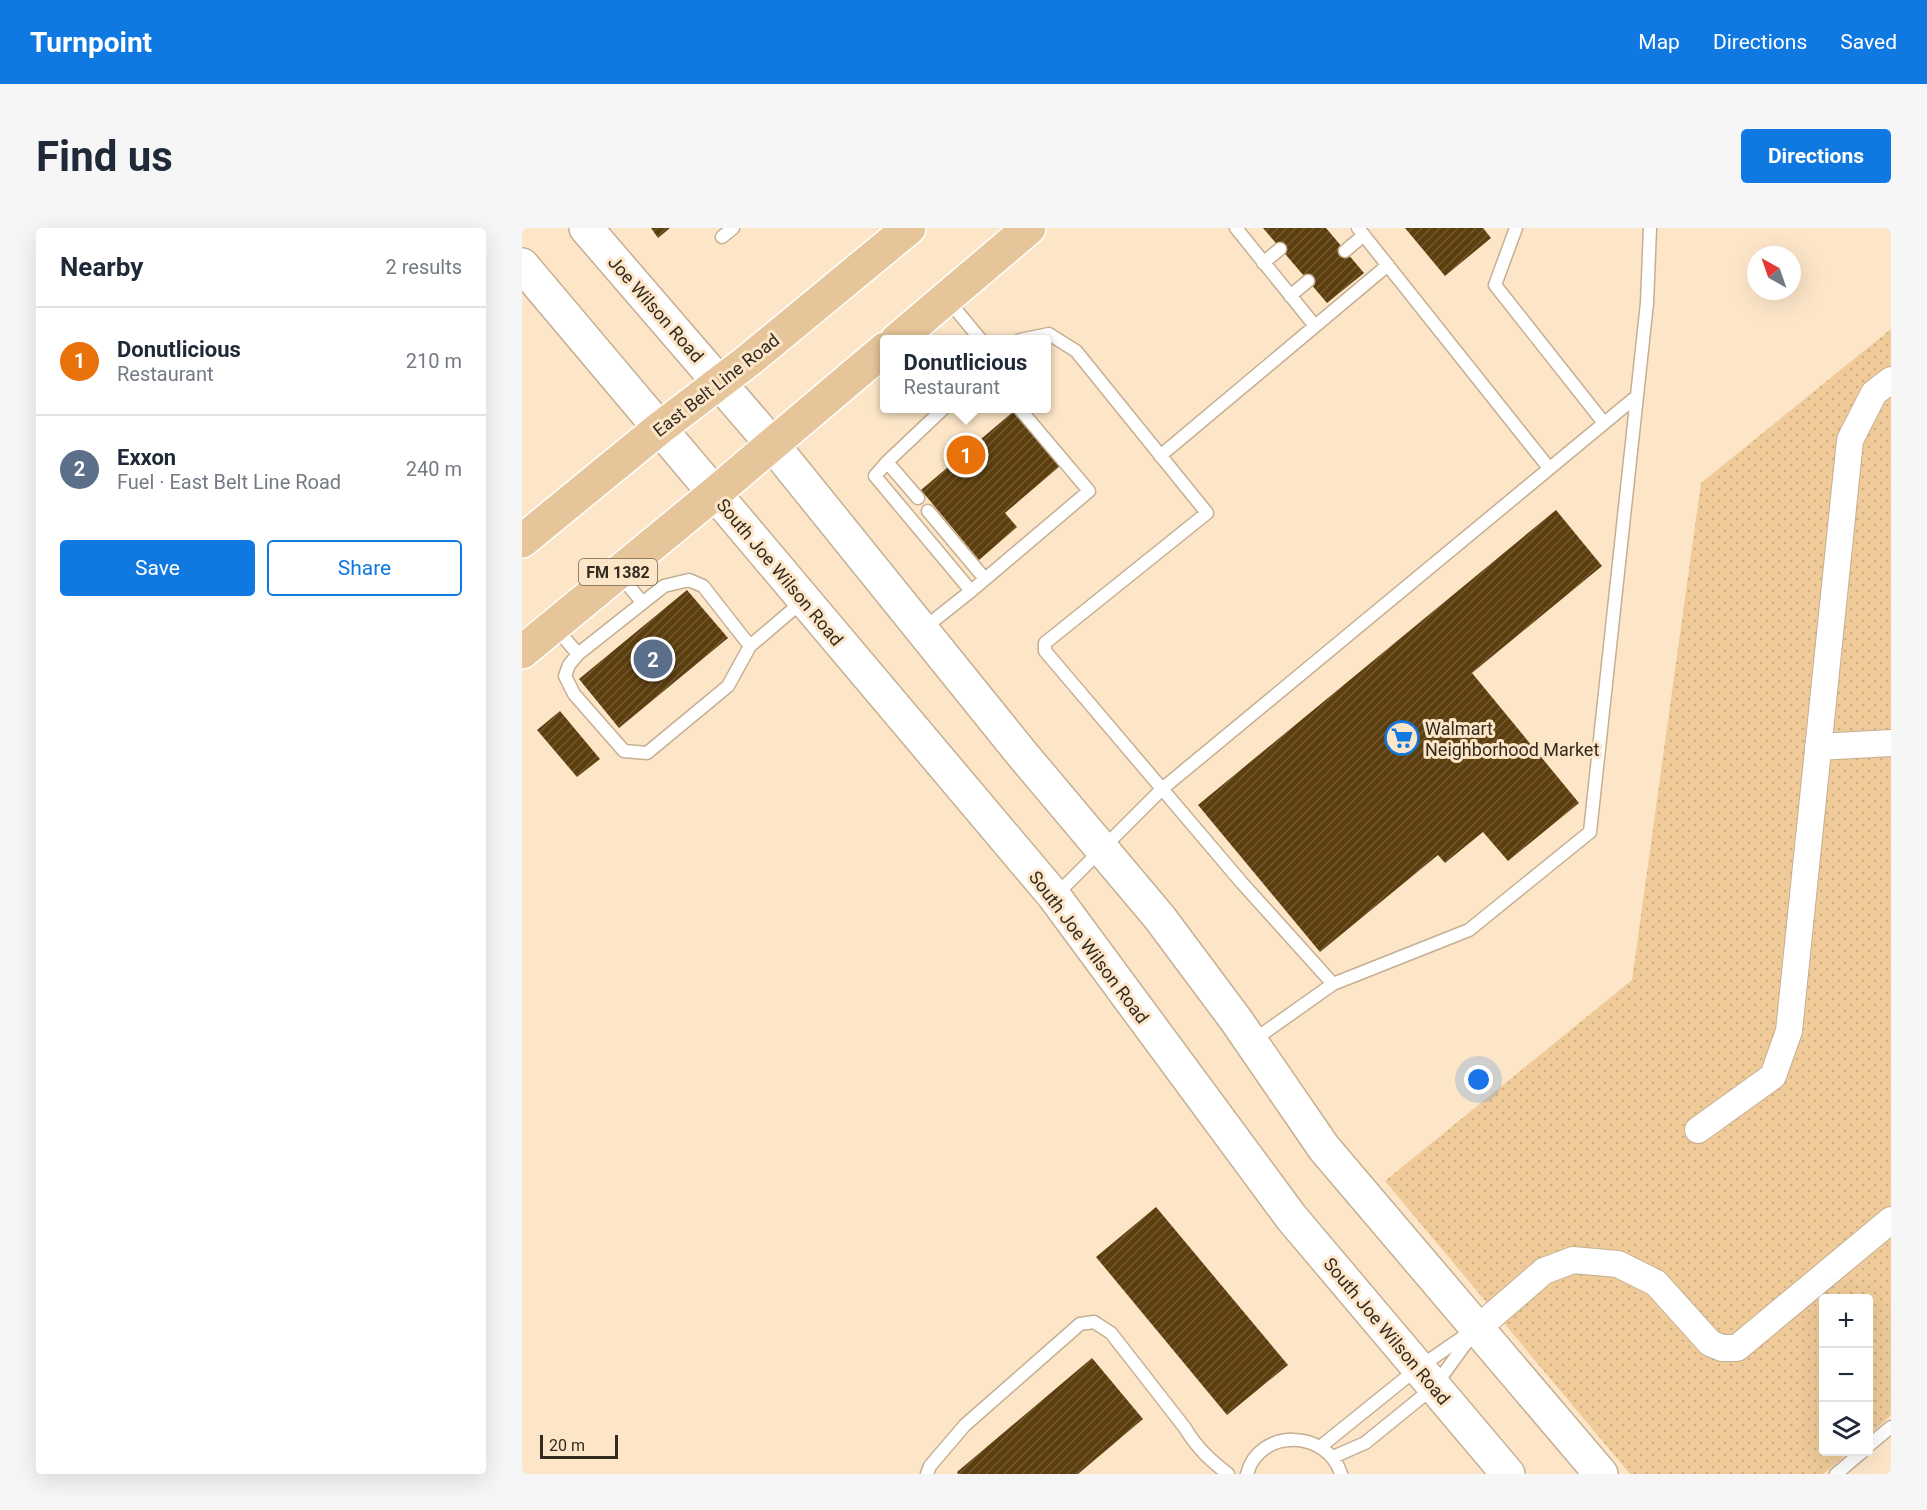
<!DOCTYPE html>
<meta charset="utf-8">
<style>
body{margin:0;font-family:Roboto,sans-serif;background:#f6f6f7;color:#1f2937}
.controls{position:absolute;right:18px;bottom:18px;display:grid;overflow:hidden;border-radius:6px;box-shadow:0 6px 24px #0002}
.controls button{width:54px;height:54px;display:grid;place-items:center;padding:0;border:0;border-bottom:2px solid #e0e1e3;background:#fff;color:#1f2937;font:30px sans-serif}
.compass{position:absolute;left:1225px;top:18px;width:54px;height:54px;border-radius:50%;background:#fff;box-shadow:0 6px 24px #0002;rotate:320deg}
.scale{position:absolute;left:18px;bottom:15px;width:78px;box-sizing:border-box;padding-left:6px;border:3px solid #342b20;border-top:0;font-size:16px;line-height:21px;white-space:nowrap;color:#342b20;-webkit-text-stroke:4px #fde6c8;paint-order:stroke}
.you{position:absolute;left:957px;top:852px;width:21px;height:21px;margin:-15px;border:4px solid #fff;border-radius:50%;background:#1a73e8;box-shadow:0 0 0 9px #1a73e833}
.badge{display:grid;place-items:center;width:39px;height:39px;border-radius:50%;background:#1079e1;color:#fff;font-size:20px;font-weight:700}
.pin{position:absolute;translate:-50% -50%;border:3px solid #fff;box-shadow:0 2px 6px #0006}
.popup{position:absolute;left:358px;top:107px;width:171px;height:78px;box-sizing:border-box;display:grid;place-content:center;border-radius:6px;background:#fff;filter:drop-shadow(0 2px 4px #0005);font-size:20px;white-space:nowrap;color:#747a83}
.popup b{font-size:22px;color:#1f2937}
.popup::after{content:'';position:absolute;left:50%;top:100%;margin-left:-12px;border:12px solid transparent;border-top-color:#fff}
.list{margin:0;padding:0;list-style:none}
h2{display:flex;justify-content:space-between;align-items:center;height:78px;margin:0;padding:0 24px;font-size:26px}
h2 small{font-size:20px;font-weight:400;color:#747a83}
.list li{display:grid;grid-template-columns:39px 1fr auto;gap:18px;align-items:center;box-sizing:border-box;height:108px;padding:0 24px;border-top:2px solid #e0e1e3}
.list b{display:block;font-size:22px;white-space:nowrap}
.list p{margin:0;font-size:20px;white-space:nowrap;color:#747a83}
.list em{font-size:20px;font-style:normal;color:#747a83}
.actions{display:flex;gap:12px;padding:18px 24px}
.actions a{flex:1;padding:14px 0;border:2px solid #1079e1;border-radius:6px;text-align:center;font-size:21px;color:#1079e1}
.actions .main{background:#1079e1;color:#fff}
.icon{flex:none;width:33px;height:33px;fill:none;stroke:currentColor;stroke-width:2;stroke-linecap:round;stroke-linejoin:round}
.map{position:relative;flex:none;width:1369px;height:1246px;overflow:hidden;border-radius:6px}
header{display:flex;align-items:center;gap:36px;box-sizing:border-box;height:84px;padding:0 30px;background:#1079e1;color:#fff}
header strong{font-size:28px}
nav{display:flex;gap:33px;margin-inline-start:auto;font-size:21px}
.intro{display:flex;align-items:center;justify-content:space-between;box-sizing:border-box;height:144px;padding:0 36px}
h1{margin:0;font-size:42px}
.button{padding:15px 27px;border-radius:6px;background:#1079e1;color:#fff;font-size:21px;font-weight:700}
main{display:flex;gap:36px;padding:0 36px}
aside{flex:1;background:#fff;border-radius:6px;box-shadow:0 6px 24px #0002}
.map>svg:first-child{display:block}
.grass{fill:url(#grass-dots)}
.building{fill:url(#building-hatch)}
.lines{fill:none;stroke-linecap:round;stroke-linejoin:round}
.service-casing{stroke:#c5af92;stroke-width:15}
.minor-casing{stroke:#c5af92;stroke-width:28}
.secondary-casing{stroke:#c5af92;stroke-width:36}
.primary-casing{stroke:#fff;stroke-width:36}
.service{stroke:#fff;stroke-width:12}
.minor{stroke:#fff;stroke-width:26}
.secondary{stroke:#fff;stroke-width:33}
.primary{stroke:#e5c599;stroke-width:33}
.labels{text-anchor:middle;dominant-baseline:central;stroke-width:6;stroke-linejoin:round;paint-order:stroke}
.shield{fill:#fde6c8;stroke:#706352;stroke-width:1.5}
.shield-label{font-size:16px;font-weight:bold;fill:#342b20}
.street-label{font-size:18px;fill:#342b20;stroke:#fde6c8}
.poi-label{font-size:18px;fill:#342b20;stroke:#fde6c8;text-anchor:start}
</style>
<header>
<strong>Turnpoint</strong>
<nav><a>Map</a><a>Directions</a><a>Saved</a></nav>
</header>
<div class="intro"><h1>Find us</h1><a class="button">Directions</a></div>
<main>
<aside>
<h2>Nearby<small>2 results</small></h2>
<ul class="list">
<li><span class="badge" style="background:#e8710a">1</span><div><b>Donutlicious</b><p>Restaurant</p></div><em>210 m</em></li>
<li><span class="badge" style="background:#5c6f8a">2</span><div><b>Exxon</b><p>Fuel · East Belt Line Road</p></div><em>240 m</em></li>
</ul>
<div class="actions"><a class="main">Save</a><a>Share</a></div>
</aside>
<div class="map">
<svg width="1369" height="1246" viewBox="0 0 1369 1246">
<defs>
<pattern id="grass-dots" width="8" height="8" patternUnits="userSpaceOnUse" patternTransform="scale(1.5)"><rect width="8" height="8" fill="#f0cb99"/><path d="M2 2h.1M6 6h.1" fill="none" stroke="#ceae84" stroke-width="1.8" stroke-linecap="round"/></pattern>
<pattern id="building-hatch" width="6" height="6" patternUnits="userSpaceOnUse" patternTransform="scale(1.5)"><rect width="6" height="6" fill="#5d3f0f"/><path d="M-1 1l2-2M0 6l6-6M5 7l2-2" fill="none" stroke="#715932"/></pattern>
</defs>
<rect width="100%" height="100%" fill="#fde6c8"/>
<path class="grass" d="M1369,101V1187L1347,1207L1346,1070H1302V1224H1327L1301,1246H1108L863,953L1110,752L1179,255Z"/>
<path class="building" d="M129,0H148L136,10Z
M741,0H804L842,45L805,75Z
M883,0H961L969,10L923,48Z
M492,183L538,238L483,285L495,299L457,332L399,262Z
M1034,282L1080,338L950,445L1057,575L986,633L961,604L923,635L916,627L798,724L676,577Z
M165,362L206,410L97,500L57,451Z
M38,483L78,531L55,549L15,502Z
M634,979L766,1137L705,1187L574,1029Z
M570,1130L621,1191L556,1246H436L435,1244Z"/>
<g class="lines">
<defs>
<path id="service" d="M714,0L793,98
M836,0L1027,240
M994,0L973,57L1082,195
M200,9L211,0
M823,23L842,7
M741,35L758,21
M768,68L786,53
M425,71L459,112
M498,112L527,106L554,123L685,285L523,415V423L720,655L811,756
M638,228L866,37
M365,234L396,270
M406,283L463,351
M96,345L120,374
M449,363L567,263L497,180
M32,398L56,426L47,437L43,448L52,466L102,523L125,525L206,458L228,418L282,372
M401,401L449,363L353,248L365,234L422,180
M56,426L142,358L167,352L181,358L228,418
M533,668L640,561L1115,168
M729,814L811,756L947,702L1068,604L1125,75L1128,0
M1346,1218L1369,1199
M798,1219L896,1140L947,1105
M811,1229L843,1215L912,1159L955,1100
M405,1246L408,1238L443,1197L558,1096L572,1094L589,1105L663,1200C675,1220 688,1232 706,1246
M725,1246C737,1200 805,1201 819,1246
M1314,1246L1340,1224"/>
<path id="minor" d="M1296,519L1369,515
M1176,902L1251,848L1267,803L1328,212L1352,165L1369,152
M956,1100L1022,1043L1051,1032L1096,1036L1134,1055L1188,1115L1200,1120H1215L1369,992"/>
<path id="secondary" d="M64,0L250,216L500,526L638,690L714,792L802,920L1079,1246
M0,37L532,668L769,989L986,1246"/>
<path id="primary" d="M375,112L507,0
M0,313L138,200L227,132L387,0
M0,424L193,265L363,121"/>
</defs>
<use href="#service" class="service-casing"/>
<use href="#minor" class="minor-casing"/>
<use href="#secondary" class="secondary-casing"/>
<use href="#primary" class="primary-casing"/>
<use href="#service" class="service"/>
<use href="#minor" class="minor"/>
<use href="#secondary" class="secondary"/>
<use href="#primary" class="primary"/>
</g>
<defs>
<symbol id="supermarket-ring" viewBox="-11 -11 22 22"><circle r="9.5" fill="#fde6c8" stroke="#1079e1" stroke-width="1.5"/><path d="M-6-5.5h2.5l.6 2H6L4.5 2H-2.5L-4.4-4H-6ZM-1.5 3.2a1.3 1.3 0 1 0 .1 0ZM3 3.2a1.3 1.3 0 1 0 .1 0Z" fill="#1079e1"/></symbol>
</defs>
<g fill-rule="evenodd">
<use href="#supermarket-ring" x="861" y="491" width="38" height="38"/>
</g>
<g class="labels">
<rect class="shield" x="57" y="331" width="78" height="26" rx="4.5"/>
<g class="shield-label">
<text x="96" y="344">FM 1382</text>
</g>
<g class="street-label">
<text transform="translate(134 81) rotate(49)">Joe Wilson Road</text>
<text transform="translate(194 157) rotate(-38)">East Belt Line Road</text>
<text transform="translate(258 344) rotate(50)">South Joe Wilson Road</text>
<text transform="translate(567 719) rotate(53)">South Joe Wilson Road</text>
<text transform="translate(865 1103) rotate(50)">South Joe Wilson Road</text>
</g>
<g class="poi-label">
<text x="903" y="500">Walmart<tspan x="903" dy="21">Neighborhood Market</tspan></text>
</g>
</g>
</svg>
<div class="controls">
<button>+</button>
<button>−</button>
<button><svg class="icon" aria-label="layers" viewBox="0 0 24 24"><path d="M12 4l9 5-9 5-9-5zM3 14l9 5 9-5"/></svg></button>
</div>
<svg class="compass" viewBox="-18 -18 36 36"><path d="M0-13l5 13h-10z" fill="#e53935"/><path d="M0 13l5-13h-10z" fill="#747a83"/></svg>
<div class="scale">20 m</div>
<div class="you"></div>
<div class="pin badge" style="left:444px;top:227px;background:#e8710a">1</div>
<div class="popup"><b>Donutlicious</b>Restaurant</div>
<div class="pin badge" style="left:131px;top:431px;background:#5c6f8a">2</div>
</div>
</main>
